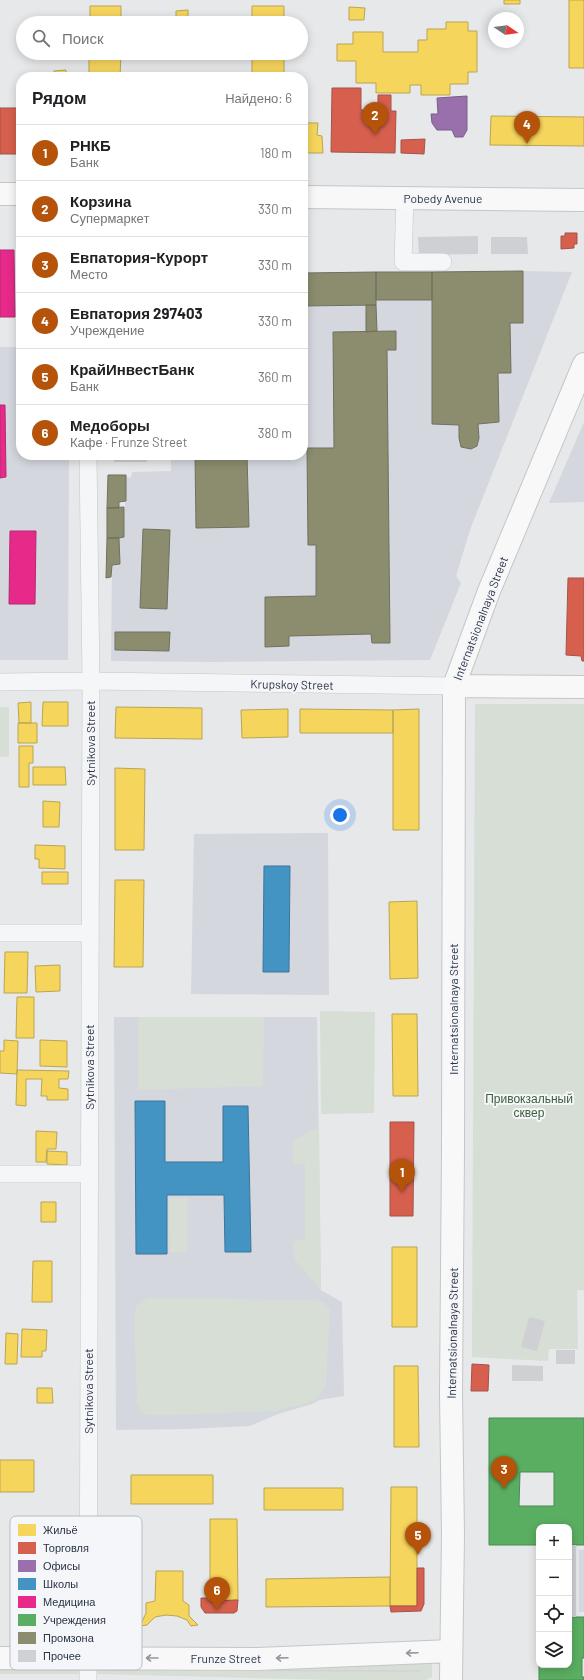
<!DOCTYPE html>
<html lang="ru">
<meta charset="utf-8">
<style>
body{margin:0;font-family:Barlow,sans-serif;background:#f6f6f6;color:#202124}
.controls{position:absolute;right:12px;bottom:12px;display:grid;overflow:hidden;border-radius:8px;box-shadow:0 2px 10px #0003}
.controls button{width:36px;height:36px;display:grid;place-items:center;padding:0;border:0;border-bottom:1px solid #e0e0e0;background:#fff;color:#202124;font:20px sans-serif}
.compass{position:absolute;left:488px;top:12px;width:36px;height:36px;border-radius:50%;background:#fff;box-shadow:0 2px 10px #0003;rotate:103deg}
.you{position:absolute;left:340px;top:815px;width:14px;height:14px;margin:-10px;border:3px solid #fff;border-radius:50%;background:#1a73e8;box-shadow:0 0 0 6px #1a73e833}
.badge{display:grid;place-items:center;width:26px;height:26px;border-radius:50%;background:#b45309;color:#fff;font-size:13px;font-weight:700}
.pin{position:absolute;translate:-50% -33px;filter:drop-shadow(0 1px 2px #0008)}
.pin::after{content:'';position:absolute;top:21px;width:14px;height:12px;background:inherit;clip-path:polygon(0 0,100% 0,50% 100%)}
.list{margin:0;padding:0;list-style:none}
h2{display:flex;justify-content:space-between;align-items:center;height:52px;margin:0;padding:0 16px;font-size:17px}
h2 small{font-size:13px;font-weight:400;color:#757577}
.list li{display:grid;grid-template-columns:26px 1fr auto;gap:12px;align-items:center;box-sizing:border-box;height:56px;padding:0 16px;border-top:1px solid #e0e0e0}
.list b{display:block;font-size:15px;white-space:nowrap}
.list p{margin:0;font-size:13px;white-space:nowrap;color:#757577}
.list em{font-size:13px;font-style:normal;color:#757577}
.icon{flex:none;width:22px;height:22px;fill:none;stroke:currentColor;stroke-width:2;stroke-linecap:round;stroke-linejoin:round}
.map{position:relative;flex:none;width:584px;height:1680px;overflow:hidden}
.search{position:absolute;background:#fff;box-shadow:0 2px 10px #0003;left:16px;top:16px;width:292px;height:44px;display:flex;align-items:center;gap:10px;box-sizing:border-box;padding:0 14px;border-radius:22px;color:#757577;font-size:15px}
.panel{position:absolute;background:#fff;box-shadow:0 2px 10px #0003;left:16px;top:72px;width:292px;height:388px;border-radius:16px}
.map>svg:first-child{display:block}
.built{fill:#d4d7dd}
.green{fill:#d6ded6}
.homes{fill:#f6d55c;stroke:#b9a555}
.shops{fill:#d6604d;stroke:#a3534b}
.offices{fill:#9970ab;stroke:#785e8c}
.schools{fill:#4393c3;stroke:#3c769d}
.health{fill:#e7298a;stroke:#af2c75}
.public{fill:#5aae61;stroke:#4c8959;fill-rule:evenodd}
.industry{fill:#8c8c6e;stroke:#6f7262}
.building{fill:#ced0d3}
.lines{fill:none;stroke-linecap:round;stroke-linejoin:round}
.street-casing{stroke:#c4c6c8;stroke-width:18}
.secondary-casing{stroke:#c4c6c8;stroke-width:24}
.street{stroke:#f5f6f7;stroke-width:17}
.secondary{stroke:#f8f8f8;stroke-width:22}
.tram{stroke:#cecfd2;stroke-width:1}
.oneway{stroke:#92969e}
.labels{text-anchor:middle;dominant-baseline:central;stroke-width:4;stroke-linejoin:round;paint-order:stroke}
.street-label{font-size:12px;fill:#2b3445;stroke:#f4f6f9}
.park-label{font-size:12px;fill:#3f6138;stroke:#f4f6f9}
.key{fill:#f4f6f9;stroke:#b8bcc3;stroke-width:1}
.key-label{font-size:11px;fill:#2b3445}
</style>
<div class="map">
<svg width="584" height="1680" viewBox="0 0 584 1680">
<rect width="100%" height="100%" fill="#e6e8ea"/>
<path class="built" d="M523,271L572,272L470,530L456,576L461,583L430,660L211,662L111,661L112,565L120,564L119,538L124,536L126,477L131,478L132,472L171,471V455H303V273Z
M0,347H21V455H69L68,660H0Z
M584,422V502L549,503Z
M328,833L329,995L191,994L194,834Z
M114,1017H317L321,1290L342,1302L344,1396L319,1400L312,1404L278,1414L250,1426L187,1429L116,1430Z
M584,1549V1612H579V1550Z"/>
<path class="green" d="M475,704H584V1290H577L578,1349H549L548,1361L472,1357Z
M0,707H9V757H0Z
M320,1011L375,1012L374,1113L321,1114Z
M138,1017H264L263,1086L138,1090Z
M319,1127L321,1290L295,1260L292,1242L305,1239V1164H293V1140Z
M169,1198H187V1253L170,1252Z
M149,1298L315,1300L324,1303L330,1309L326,1386L317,1398L309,1403L276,1411L176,1415H148L141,1412L137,1403L134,1318L137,1305Z
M430,1660L432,1664V1677L426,1680H335L97,1674V1666Z
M0,1664L79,1665L80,1674H0Z"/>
<path class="homes" d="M504,0H520V4H504Z
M569,0H584V68H569Z
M90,6H121V23H90Z
M252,6H284V23H252Z
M349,7L365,8L364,20H349Z
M188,10V20H176V11Z
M446,22H468V31H477V72H468V84H450V95H421V85H410V93H376V83H356V61H337V44H353V32H383V52H418V40H427V29H446Z
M89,53H121L120,77H89Z
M252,53H284V77H252Z
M66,70V77H54V71Z
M491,116L584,117V146L490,145Z
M303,123H318L317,135L322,136L323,153H303Z
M31,702V723H19L18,703Z
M43,702H68V726H42Z
M116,707L202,708V739L115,738Z
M288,709V737L242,738L241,710Z
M300,709L393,710V733H300Z
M419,709V830H393V710Z
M18,723H37V743H18Z
M19,746H33V763H29V787H19Z
M33,767H65L66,785H33Z
M115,768L145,769L144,850H115Z
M43,801L60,802L59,827H43Z
M35,845L65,846V869L39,868V859H35Z
M42,872H68V884H42Z
M115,880H144L143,967H114Z
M417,901L418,978L390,979L389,902Z
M5,952H28L27,993H4Z
M60,965V991L36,992L35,966Z
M17,997H34V1038H16Z
M392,1014H417L418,1096H393Z
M4,1040L18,1041L17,1074L0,1073V1051H4Z
M40,1040L67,1041V1067L40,1066Z
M17,1070L69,1071L68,1079H59V1088L68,1089V1100H47V1096H41L42,1079H26V1106L16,1105Z
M36,1131L57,1132L56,1149H47L46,1162H36Z
M47,1151L67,1152V1165L47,1164Z
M41,1202H56V1222H41Z
M392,1247H417V1327H392Z
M33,1261H52V1302H32Z
M22,1329L47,1330L46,1351H42V1357H21Z
M6,1333L18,1334L17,1364H5Z
M394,1366H418L419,1447H394Z
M37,1388H52L53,1403H37Z
M0,1460H34V1492H0Z
M131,1475H213V1504H131Z
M391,1487H417V1606H390Z
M264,1488H343V1510H264Z
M210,1519H237L238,1600L210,1601Z
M156,1571H183V1601L189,1605V1616L198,1625L191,1626L187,1620L177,1616L166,1615L155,1617L147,1625L140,1626L146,1613V1603L155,1601Z
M390,1577V1606L266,1607V1579Z"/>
<path class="shops" d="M332,88H361V110H378V95H391V111H396L395,153L331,152Z
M0,108H21V154H0Z
M425,139L424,154L401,153V140Z
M565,233H577V244H574V248L561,249V236H565Z
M568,578H584V661H582L581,656L566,655Z
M390,1122H414L413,1216H390Z
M472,1364L489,1365L488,1391H471Z
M417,1568H424V1604L421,1611L391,1612L390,1606H417Z
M201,1598H210V1601L238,1600L237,1611L234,1613H205L201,1607Z"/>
<path class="offices" d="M467,96V130L463,137H455L452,130H437L432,123L431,114H438L437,98Z"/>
<path class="schools" d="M264,866H290L289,972H263Z
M135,1101H165V1162H223V1106H248L251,1252H225L224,1195H167V1254H136Z"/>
<path class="health" d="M0,250H14L15,317H0Z
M0,405H5L6,477L0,478Z
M10,531H36L35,604H9Z"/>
<path class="public" d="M489,1418H584V1545H569V1527H539V1545H489ZM520,1472H554V1506H519Z
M569,1617H584V1658H582V1677H584V1680H539V1665H569Z"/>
<path class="industry" d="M523,271V323H510L511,373H498L499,422L478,424L479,438L477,446L471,449L461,447L459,438V425L432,424V272Z
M376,272H432V300H376Z
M376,272V305L303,306V273Z
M366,305H376L377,331L366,332Z
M396,331V350H387L390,643H372L371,634L289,636V646L265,647V597L316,596V545H308L307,448H334L333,332Z
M195,455H247L249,527L196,528Z
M108,475H126V501L119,502V508H107Z
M124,507V537L119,538H107V508Z
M143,529L170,530L167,609L140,608Z
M107,538H119L120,564L112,565L111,577L106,578Z
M115,632H170L169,651L115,650Z"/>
<path class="building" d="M478,236V254L419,255L418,237Z
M491,237H527L528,254H491Z
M113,455H147V462H114Z
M529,1317L545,1321L537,1351L521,1347Z
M556,1350H575V1364H556Z
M512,1365L543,1366V1381H512Z
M569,1545H576V1617H569Z"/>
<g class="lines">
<defs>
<path id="street" d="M405,198L403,262H443
M0,682L91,681L454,686
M0,933H90
M0,1174H88
M88,1680L91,681L88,455"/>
<path id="secondary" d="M0,194H21
M303,197L584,200
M454,686L584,687
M0,1658L258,1659L451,1651
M451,1680L453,1535L451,1393L453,1151L454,686L489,591L584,364"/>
</defs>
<use href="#street" class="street-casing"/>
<use href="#secondary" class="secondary-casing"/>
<use href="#street" class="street"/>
<use href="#secondary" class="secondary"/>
<path class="tram" d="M0,1670L420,1671"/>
</g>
<defs><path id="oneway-shaft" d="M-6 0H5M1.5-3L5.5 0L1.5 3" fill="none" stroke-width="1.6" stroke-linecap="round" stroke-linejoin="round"/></defs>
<g class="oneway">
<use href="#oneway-shaft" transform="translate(412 1653) rotate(178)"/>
<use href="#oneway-shaft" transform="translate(152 1658) rotate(-180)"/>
<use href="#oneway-shaft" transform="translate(282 1658) rotate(178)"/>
</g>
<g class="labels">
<g class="street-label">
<text x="443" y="198">Pobedy Avenue</text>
<text transform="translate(480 618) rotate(-69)">Internatsionalnaya Street</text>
<text transform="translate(292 684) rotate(1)">Krupskoy Street</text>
<text transform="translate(90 743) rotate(-90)">Sytnikova Street</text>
<text transform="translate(453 1009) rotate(-90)">Internatsionalnaya Street</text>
<text transform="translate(89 1067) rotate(-90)">Sytnikova Street</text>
<text transform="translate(452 1333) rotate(-89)">Internatsionalnaya Street</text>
<text transform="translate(88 1391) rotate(-90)">Sytnikova Street</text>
<text x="226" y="1658">Frunze Street</text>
</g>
<g class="park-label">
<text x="529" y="1098">Привокзальный<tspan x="529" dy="14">сквер</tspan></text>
</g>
</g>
<rect x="10" y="1516" width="132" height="154" rx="6" class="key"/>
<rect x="18" y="1524" width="18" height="12" fill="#f6d55c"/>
<rect x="18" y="1542" width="18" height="12" fill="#d6604d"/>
<rect x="18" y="1560" width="18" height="12" fill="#9970ab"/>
<rect x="18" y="1578" width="18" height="12" fill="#4393c3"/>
<rect x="18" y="1596" width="18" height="12" fill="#e7298a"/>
<rect x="18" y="1614" width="18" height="12" fill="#5aae61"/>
<rect x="18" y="1632" width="18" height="12" fill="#8c8c6e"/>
<rect x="18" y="1650" width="18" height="12" fill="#ced0d3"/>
<g class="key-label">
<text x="43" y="1534">Жильё</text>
<text x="43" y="1552">Торговля</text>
<text x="43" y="1570">Офисы</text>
<text x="43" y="1588">Школы</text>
<text x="43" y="1606">Медицина</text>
<text x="43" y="1624">Учреждения</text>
<text x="43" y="1642">Промзона</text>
<text x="43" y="1660">Прочее</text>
</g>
</svg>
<div class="controls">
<button>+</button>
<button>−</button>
<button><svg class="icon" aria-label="locate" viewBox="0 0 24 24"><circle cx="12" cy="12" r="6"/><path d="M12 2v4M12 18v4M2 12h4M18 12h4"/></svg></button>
<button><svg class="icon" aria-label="layers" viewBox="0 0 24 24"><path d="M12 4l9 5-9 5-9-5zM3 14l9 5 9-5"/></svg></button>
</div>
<svg class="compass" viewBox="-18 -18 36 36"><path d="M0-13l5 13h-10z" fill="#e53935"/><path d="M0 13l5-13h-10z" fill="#757577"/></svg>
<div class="you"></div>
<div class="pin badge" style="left:402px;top:1192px">1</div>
<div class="pin badge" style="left:375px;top:135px">2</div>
<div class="pin badge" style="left:504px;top:1489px">3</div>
<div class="pin badge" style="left:527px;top:144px">4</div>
<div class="pin badge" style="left:418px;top:1555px">5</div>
<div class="pin badge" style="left:217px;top:1610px">6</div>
<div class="search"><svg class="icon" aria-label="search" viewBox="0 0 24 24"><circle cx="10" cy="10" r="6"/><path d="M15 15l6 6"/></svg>Поиск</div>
<section class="panel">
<h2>Рядом<small>Найдено: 6</small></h2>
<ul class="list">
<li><span class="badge">1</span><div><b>РНКБ</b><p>Банк</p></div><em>180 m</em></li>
<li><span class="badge">2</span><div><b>Корзина</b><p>Супермаркет</p></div><em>330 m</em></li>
<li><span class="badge">3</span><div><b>Евпатория-Курорт</b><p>Место</p></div><em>330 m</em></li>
<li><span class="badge">4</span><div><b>Евпатория 297403</b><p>Учреждение</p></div><em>330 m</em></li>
<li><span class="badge">5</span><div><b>КрайИнвестБанк</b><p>Банк</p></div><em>360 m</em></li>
<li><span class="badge">6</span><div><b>Медоборы</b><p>Кафе · Frunze Street</p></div><em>380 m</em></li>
</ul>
</section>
</div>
